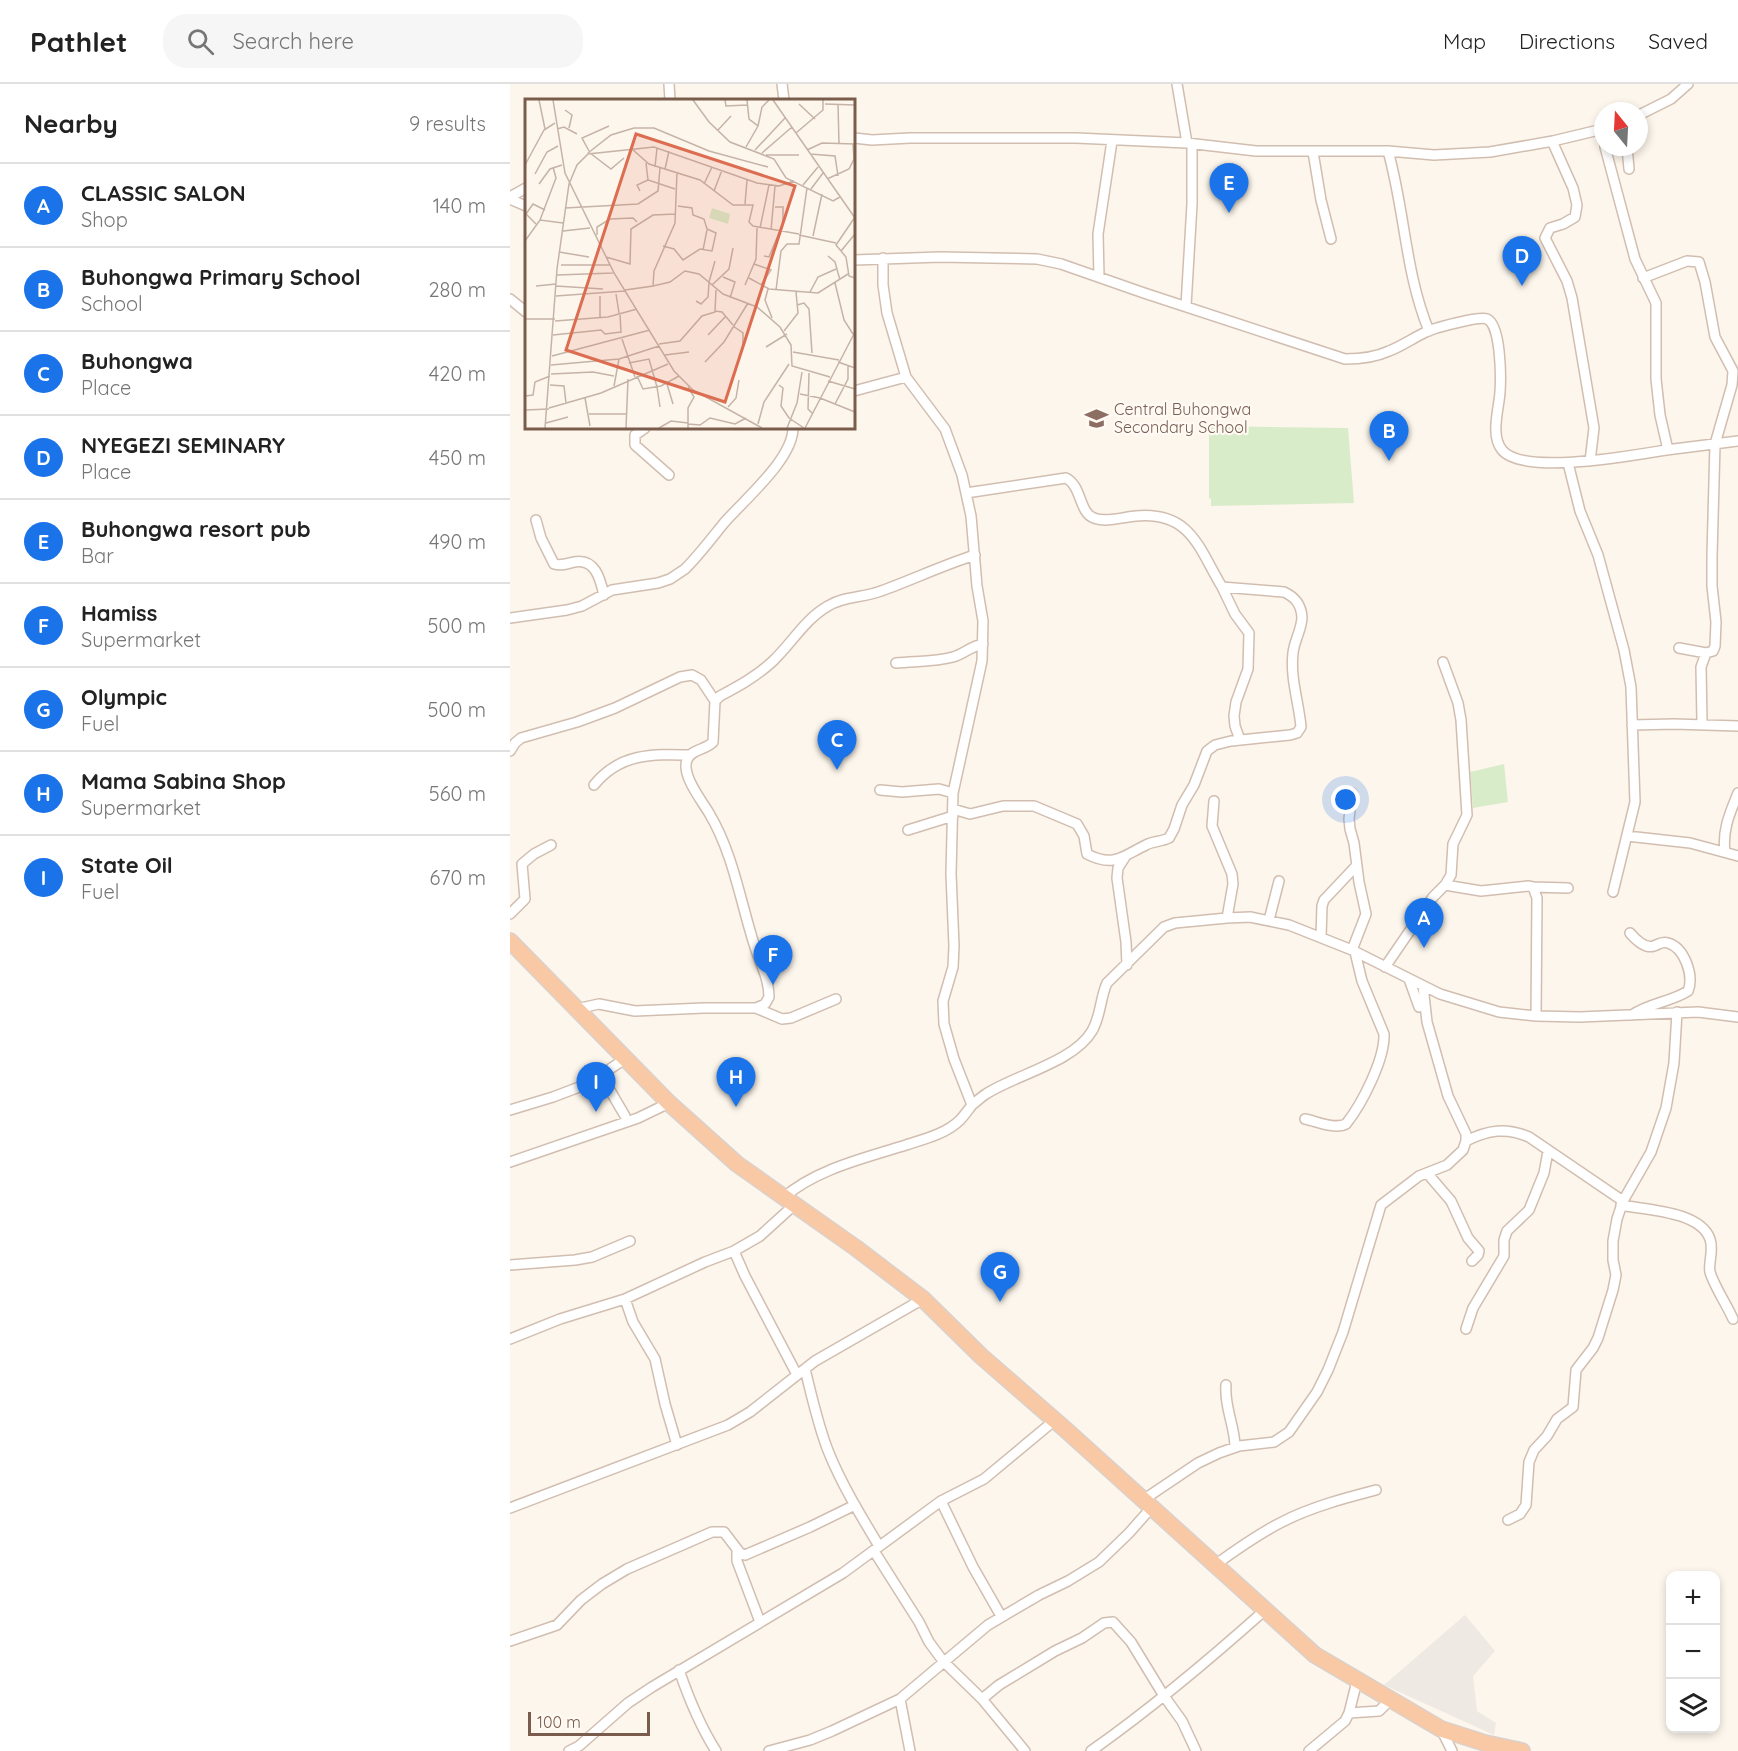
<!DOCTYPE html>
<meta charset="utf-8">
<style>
body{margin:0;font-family:Quicksand,sans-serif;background:#f6f6f6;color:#222}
.controls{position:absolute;right:18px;bottom:18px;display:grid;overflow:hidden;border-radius:12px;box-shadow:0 3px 9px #0003}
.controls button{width:54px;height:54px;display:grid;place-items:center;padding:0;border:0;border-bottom:2px solid #e0e0e0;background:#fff;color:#222;font:30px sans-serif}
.compass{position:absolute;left:1084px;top:18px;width:54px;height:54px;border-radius:50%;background:#fff;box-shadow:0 3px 9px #0003;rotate:342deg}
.scale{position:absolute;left:18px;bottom:15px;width:122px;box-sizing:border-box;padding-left:6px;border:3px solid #7a5c4d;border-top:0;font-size:16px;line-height:21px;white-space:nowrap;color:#7a5c4d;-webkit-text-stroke:4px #fffaf3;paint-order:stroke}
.you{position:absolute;left:836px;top:716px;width:21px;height:21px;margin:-15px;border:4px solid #fff;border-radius:50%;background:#1a73e8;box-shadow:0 0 0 9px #1a73e833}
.badge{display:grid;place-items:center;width:39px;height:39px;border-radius:50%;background:#1a73e8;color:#fff;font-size:20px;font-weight:700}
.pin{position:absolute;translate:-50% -50px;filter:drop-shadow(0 2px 3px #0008)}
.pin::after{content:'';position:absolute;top:32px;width:21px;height:18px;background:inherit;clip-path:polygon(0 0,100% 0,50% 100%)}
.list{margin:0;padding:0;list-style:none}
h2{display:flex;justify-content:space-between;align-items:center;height:78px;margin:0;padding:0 24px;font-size:26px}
h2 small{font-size:20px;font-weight:400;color:#767676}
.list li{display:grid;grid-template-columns:39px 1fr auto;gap:18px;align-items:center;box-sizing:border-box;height:84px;padding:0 24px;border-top:2px solid #e0e0e0}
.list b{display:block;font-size:22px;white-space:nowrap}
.list p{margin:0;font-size:20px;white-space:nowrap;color:#767676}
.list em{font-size:20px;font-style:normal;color:#767676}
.icon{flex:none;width:33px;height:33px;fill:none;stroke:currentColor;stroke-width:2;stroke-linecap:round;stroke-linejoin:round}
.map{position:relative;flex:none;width:1228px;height:1667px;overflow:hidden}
header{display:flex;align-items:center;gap:36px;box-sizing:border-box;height:84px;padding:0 30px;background:#fff;border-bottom:2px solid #e0e0e0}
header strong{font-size:28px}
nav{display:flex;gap:33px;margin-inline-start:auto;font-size:21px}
.search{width:420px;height:54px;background:#f6f6f6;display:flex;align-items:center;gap:15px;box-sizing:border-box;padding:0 21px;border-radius:24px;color:#767676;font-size:22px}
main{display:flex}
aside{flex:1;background:#fff}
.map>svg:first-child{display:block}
.industrial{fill:#efe9e4}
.green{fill:#d8ecc9}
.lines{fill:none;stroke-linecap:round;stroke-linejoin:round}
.minor-casing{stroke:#d1beb0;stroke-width:12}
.trunk-casing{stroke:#dad1cd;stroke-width:18}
.minor{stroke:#fff;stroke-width:9}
.trunk{stroke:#f9c8a4;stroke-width:15}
.labels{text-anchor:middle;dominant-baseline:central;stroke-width:4.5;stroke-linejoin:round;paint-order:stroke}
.education-label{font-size:16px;fill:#785e54;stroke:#fffaf3;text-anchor:start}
.inset-road{fill:none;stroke:#c5b3a7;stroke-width:1.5}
.view{fill:#dc6d51;fill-opacity:0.15;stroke:#dc6d51;stroke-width:3}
.inset-edge{fill:none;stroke:#7a5c4d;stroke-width:3}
</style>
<header>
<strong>Pathlet</strong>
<div class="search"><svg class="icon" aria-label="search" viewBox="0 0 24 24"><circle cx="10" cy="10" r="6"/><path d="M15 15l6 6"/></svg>Search here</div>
<nav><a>Map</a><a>Directions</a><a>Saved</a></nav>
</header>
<main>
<aside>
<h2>Nearby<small>9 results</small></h2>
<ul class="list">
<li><span class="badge">A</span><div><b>CLASSIC SALON</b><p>Shop</p></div><em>140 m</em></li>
<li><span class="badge">B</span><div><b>Buhongwa Primary School</b><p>School</p></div><em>280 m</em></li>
<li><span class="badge">C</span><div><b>Buhongwa</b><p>Place</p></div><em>420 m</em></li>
<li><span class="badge">D</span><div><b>NYEGEZI SEMINARY</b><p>Place</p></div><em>450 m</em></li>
<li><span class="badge">E</span><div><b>Buhongwa resort pub</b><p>Bar</p></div><em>490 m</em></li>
<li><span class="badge">F</span><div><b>Hamiss</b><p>Supermarket</p></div><em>500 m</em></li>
<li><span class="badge">G</span><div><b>Olympic</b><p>Fuel</p></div><em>500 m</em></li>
<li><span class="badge">H</span><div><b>Mama Sabina Shop</b><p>Supermarket</p></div><em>560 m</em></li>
<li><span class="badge">I</span><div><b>State Oil</b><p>Fuel</p></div><em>670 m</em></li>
</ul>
</aside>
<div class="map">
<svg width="1228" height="1667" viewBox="0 0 1228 1667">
<rect width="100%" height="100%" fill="#fdf6ec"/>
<path class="industrial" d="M955,1531L985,1567L963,1592L967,1627L986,1639L984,1651L874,1601Z"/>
<path class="green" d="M699,342L838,344L844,419L701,422V415L699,414Z
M994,680L998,718L963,724L960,688Z"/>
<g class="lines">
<defs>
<path id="minor" d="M159,0L160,16
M272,0L274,16
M667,0L677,59
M1129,31L1161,15L1178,0
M344,54L362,56L400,54H566L677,59L746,67H878L924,71L980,68L1043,57L1093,45
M1042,57L1063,104L1067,121L1065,133L1053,140L1040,144L1035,154L1057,197L1062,214L1084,344L1080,377
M1095,63L1125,175L1146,219V295L1150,331L1158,366
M1117,63L1119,85
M878,67C895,127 895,189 919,247
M803,68L811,116L821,155
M0,113L16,104
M0,115L16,122
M344,176L430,173L527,175L551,180L634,209L835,275C850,275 866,273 879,267C892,262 903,254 916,248C924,244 969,232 977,235C991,241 991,293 990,308C989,325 980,351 992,366C1013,392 1125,371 1156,366C1180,363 1204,360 1228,357
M589,193L588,150L602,57
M1133,194L1177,177L1189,178L1195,198L1205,253L1223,287L1222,301L1205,360L1202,472V502L1206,538L1205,562L1203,567L1196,569L1169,564
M0,215L16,228
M676,222L682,120V60
M344,307L396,293
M135,344L125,351V361L159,391
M1058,379L1070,427L1088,471L1114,566L1121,603L1125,718L1103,808
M26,436L31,454L44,480C51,482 57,480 64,478C85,474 90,494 94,511
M712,503L725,530L739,549L738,585L726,618L724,632L725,642L730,656
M0,534L57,526L72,522L102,506L148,499L160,495L175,485C189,471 201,455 214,439C234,416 283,375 283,344
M386,579C405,577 425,578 443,573C454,570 461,562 473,560
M1192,637L1191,583L1196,569
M1122,641L1164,640L1228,642
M0,667L5,659L11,654L67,638L105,624L170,593L182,591L191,596L205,617
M84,701C110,669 142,670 180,671
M370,706L392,708L429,705L443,709
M704,717L702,742L722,790L723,800L717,834
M443,725L460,730L493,722H524L567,740L574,752L577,770C604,784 613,772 636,761C643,757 651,758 659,754L664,745L672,721L684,701L697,667L705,661L721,657L780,651L787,649L791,643C789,619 780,594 783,569C784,557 792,545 792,533C791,520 785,513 774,508L712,503C689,465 681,427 626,432C614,433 595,439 584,434C569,429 572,402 556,394L456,409
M398,746L443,732
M1117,752L1180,759L1228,772
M1215,768C1212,746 1220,729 1228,709
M615,773L608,784L607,794L616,858L617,881
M935,801L971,807L1018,802L1023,803L1027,814L1026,932
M1023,803L1058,804
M0,830L15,815L12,780L24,770L41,761
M759,836L769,797
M1120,849C1126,856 1135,865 1144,862C1149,860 1152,857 1158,859C1175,864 1184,892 1178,907C1161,918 1139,919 1122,931
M811,853L812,822L814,816L847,781
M842,866L856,830L849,798L844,759L840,745L839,735L842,709
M875,883L923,813L935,801L941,791L943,760L957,731L951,636L948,619L933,578
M899,895L909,923
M246,924L272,935L281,934L326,915
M66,925L89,920L125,927L194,924H246L255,920L259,913C259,894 249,877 244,860C230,816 223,769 199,729C192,717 171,691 177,676C181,665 196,666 203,658L205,617L210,612C229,602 247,592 263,577C282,559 295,535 318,522C334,512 353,514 371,507C402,496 433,481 465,471
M93,990L94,996L115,1032
M462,1021C466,1018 471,1013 476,1010C505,991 564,978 582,947C591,932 590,914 597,899L654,843L665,839L717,834L740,833L779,841L842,866L930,910L989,928L1026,932L1070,933L1188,928L1228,933
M0,1026L43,1013L77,1000L115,975
M795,1035C806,1037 825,1046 836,1040C852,1020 875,975 874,950L852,897L845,868
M956,1057C978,1046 996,1043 1019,1053L1113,1117
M0,1078L128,1034L159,1019
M917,1089L941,1117L958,1154L969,1167L968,1171L962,1177
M273,1114C306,1085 355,1074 396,1061C414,1055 436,1050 450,1036C454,1032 458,1026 462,1021L444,975L434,940L433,917L443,883L444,862L441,790L443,709L472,577L473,537L467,502L461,432L452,391L435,345L396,293L377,229L373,201V174
M1111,1121C1136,1126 1190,1127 1200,1155C1204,1167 1198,1179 1200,1188C1204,1202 1217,1221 1223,1235
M224,1167L235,1192L285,1287
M0,1181L65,1176L82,1173L120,1157
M115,1215L123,1238L145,1275L155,1320L167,1361
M956,1245L963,1224L994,1172V1156L997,1147L1019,1126L1034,1089L1038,1067
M0,1255L50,1235L115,1215L195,1178L224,1167L250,1152L283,1122
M295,1285C302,1313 308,1342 319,1369C332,1401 351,1432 369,1462
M716,1301C714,1323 725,1342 725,1363
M633,1416L688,1379L709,1369L729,1362L764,1358L779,1348L807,1308L818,1286L833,1248L871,1121L909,1092L937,1081L953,1066L956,1057V1050L938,1012L917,938L913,902
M431,1417L463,1483L491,1532
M0,1424L218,1341L240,1328L305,1277L413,1215
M998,1436L1010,1430L1016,1421L1019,1378L1024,1366L1037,1352L1047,1335L1063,1323L1066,1286L1083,1264L1088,1254L1103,1206L1106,1191L1103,1176V1157L1107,1135L1113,1117L1141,1068L1156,1024L1164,979L1167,928
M364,1467L409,1538L419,1558L433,1577L472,1615L515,1667
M230,1469L227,1468V1477L250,1538
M705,1481C727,1465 748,1450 772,1438C801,1423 835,1414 866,1406
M0,1557L47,1541L71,1516L92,1500L117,1485L202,1448H214L230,1469L235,1471L300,1443L345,1421
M169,1586C179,1615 190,1642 206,1667
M390,1615L400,1667
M472,1615L489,1601L545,1567L572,1554L594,1539L603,1538L621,1558L654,1612L672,1637L686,1667
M839,1629L869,1627L880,1616
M931,1645L942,1667
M59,1667L69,1662L118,1619L142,1603L333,1489L431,1417L474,1395L545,1336
M259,1667L300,1656L322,1647L390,1615L478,1541L529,1511L558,1497L589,1478L619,1449L642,1423
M581,1667C642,1624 699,1576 755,1526
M799,1667L835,1637L839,1629L847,1597"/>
<path id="trunk" d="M0,857L159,1019L227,1080L346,1164L413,1215L471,1272L556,1346L805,1571L931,1645L975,1659L1012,1667"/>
</defs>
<use href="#minor" class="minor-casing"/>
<use href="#trunk" class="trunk-casing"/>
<use href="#minor" class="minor"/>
<use href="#trunk" class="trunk"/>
</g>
<defs>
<symbol id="school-bare" viewBox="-9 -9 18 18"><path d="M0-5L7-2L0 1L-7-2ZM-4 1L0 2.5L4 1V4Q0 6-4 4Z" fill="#8d6e63" stroke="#fffaf3" stroke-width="2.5" paint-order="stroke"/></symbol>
</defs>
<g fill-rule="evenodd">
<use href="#school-bare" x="570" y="318" width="33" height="33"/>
</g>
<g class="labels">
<g class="education-label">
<text x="604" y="325">Central Buhongwa<tspan x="604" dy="18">Secondary School</tspan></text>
</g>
</g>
<g transform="translate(15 15)">
<rect width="330" height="330" fill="#fdf6ec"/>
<path d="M187,109L205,115L203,125L184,119Z" fill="#d8ecc9"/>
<path class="inset-road" d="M14,1L20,30M28,1L40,74L89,174L149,272L168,291L237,329M168,1L184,23L205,43L249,60L261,79L308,102L315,98M200,1L201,7L222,6M248,1L330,119M274,5L290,20M300,5L330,6M313,5L314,45M40,11L47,16L44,29M233,27L237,8L244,1M32,30L39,28L52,35M193,31L206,17M271,34L298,11V1M221,48L233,27L224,20L222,1M107,50L124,65L175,81L208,106H228L224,123L228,127L274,135M230,51L260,19M282,51L297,44L330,45M64,52L57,39L84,27M63,54L86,36L109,29H129L184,52L243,68M65,54L86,70L99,59M237,54L267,28M285,55L310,57L313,77M241,56H274M121,64L123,81L150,90M0,66L19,31L30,24M130,68L132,49M140,70L144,52M10,75L22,53L33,47M302,80L324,70L329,60L328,45M14,85L25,70L37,66M179,85L187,68M278,86L293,68M286,90L298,74M115,92L112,86L123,81M189,92L197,71M220,105L222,81M40,109L113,105L133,92L135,69M330,118L311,146L321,158L324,177L330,179M15,121L31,79L28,68M11,125L1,115L8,105L20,111M235,129L244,86M246,131L250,87M38,132L65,129M72,136V128L85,120L108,119L112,123M274,136L311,144M288,137L297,95M0,142L15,121L38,124M138,147L149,150L158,161L175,150L187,152L191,134L182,130L179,120L168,116L167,109L153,107M178,151L182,131M316,152L330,135M34,153L64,158M239,157L244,158L258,124V108H250M303,157L310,163L315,181M81,158L105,165L106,130L128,116L151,115M229,165L246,171L236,186M36,166H85M32,176L88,174M198,178L210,183L205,199M224,179L244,190L293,194L323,175M184,183L190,162M310,184L319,221L328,235M187,186L204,170L208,149M220,186L231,160L232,129M11,187L31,185M31,187L78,190M128,187L145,183L160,172L174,175L198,195L232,208L255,228L266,246L267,267L305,278M243,190L240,201L247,219M100,191L128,187L129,172L150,124L152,73M251,191L256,152L262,145H274L282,89M285,193L293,178L311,170M91,195L94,214M31,197L100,192M75,197V218M171,202L176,205L183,198L184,184M272,206L279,204L284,210L287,254M190,212L197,213L208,226M95,214L96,234M0,220H30M30,222L83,218L112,210M208,227L218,234V246M259,232L273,214L271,193M28,236L76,231L80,235L96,233M183,236L201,217M97,240L110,278M134,245L155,242L177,217L190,213L191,191M241,248L262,235M268,253L314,261M140,256L164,253M27,257L125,231M180,263L199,243L223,204M313,263L330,269M104,264L124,260L132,288M26,266L94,260L134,247M284,274L283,310L287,314M26,275L68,273L89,277M112,277L118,290L136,287L154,277M303,282L330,290M142,285L148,305M25,286L39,287L41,304M254,286L258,289L256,307L264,319L279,329M89,287L94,260M132,288L135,308M163,288L169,298L163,309V329M275,295L295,299M0,297L8,296L10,283L25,277M60,299L65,327M295,299L330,313M310,305L323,280V266M203,308L211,299L214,281M24,309L76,294L143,265M0,311L24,310M64,315H101M21,324L43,318M163,325L175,326L185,319L210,325L221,319M233,325L239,303L264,265M20,329L32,170L44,85L52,66L63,55L129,48L232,84L254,87L269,82M101,329L103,280M134,329L146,322L163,324M262,329L272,304L277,273M280,329L330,233"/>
<path class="view" d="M111,35L270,87L200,303L41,251Z"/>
<rect width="330" height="330" class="inset-edge"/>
</g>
</svg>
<div class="controls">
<button>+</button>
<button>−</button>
<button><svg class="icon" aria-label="layers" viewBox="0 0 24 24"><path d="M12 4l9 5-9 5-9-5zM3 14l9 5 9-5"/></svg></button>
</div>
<svg class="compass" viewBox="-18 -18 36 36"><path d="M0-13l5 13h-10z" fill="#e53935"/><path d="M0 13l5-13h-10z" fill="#767676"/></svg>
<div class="scale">100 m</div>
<div class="you"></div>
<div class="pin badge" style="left:914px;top:864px">A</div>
<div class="pin badge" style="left:879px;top:377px">B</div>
<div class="pin badge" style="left:327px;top:686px">C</div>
<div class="pin badge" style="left:1012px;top:202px">D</div>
<div class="pin badge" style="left:719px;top:129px">E</div>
<div class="pin badge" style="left:263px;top:901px">F</div>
<div class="pin badge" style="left:490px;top:1218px">G</div>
<div class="pin badge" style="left:226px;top:1023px">H</div>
<div class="pin badge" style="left:86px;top:1028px">I</div>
</div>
</main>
